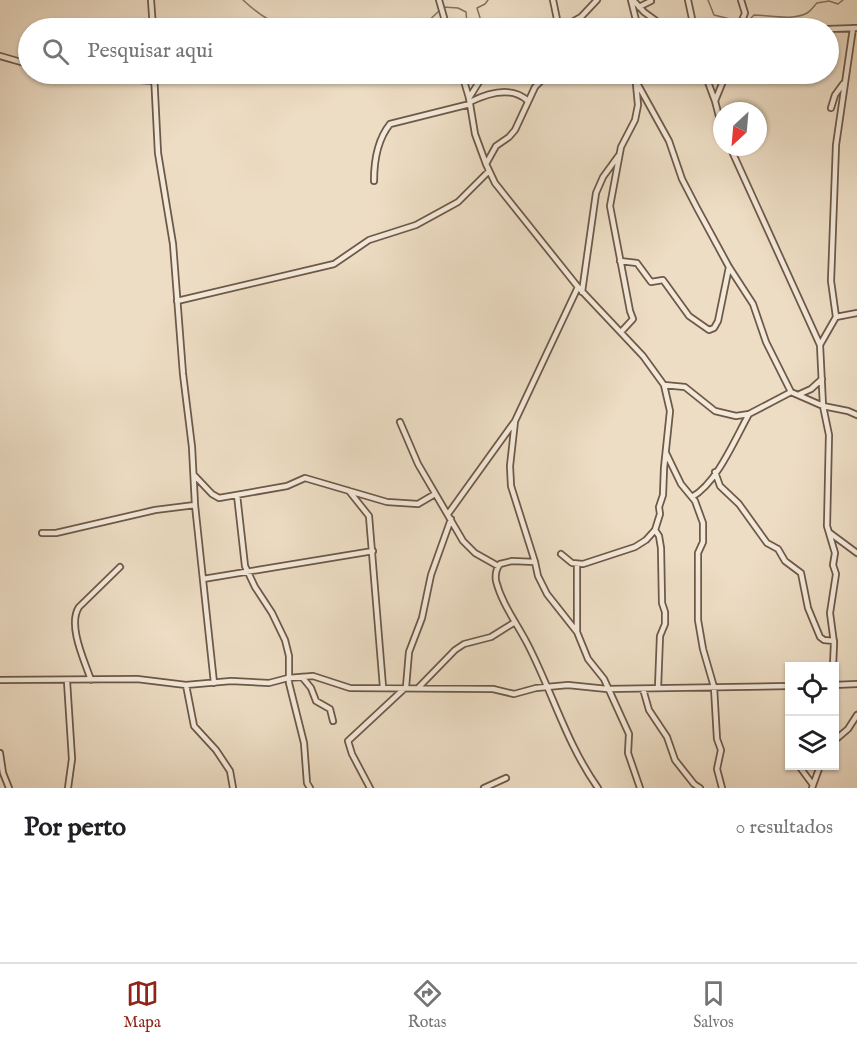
<!DOCTYPE html>
<html lang="pt">
<style>
body{margin:0;font-family:"IM FELL English",serif;background:#f2f2f2;color:#202124}
.controls{position:absolute;right:18px;bottom:18px;display:grid;overflow:hidden;border-radius:0px;box-shadow:0 2px 4px #0004}
.controls button{width:54px;height:54px;display:grid;place-items:center;padding:0;border:0;border-bottom:2px solid #e0e0e0;background:#fff;color:#202124;font:30px sans-serif}
.compass{position:absolute;left:713px;top:102px;width:54px;height:54px;border-radius:50%;background:#fff;box-shadow:0 2px 4px #0004;rotate:206deg}
.list{margin:0;padding:0;list-style:none}
h2{display:flex;justify-content:space-between;align-items:center;height:78px;margin:0;padding:0 24px;font-size:26px}
h2 small{font-size:20px;font-weight:400;color:#757577}
.icon{flex:none;width:33px;height:33px;fill:none;stroke:currentColor;stroke-width:2;stroke-linecap:round;stroke-linejoin:round}
.map{position:relative;flex:none;width:857px;height:788px;overflow:hidden}
.search{position:absolute;background:#fff;box-shadow:0 2px 4px #0004;left:18px;right:18px;top:18px;height:66px;display:flex;align-items:center;gap:15px;box-sizing:border-box;padding:0 21px;border-radius:33px;color:#757577;font-size:22px}
.sheet{height:174px;background:#fff}
nav{display:flex;justify-content:space-around;align-items:center;box-sizing:border-box;height:84px;border-top:2px solid #e0e0e0;background:#fff;font-size:16px;color:#757577}
nav a{display:grid;justify-items:center;gap:3px}
nav .on{color:#8f2418}
.map>svg:first-child{display:block}
.lines{fill:none;stroke-linecap:round;stroke-linejoin:round}
.stream{stroke:#867261;stroke-width:1.5}
.minor-casing{stroke:#6e5849;stroke-width:8}
.minor{stroke:#f3e9d9;stroke-width:4.5}
</style>
<div class="map">
<svg width="857" height="788" viewBox="0 0 857 788">
<rect width="100%" height="100%" fill="#edddc4"/>
<filter id="stains"><feTurbulence type="fractalNoise" baseFrequency=".00333" numOctaves="4"/><feColorMatrix values="0 0 0 0 .2 0 0 0 0 .09 0 0 0 0 .02 0 0 0 .5 -.17"/></filter>
<radialGradient id="worn" r=".72"><stop offset=".6" stop-color="#630" stop-opacity="0"/><stop offset="1" stop-color="#630" stop-opacity=".3"/></radialGradient>
<g class="lines">
<path class="stream" d="M243,0C258,14 276,28 298,26C309,25 319,21 331,21L332,28
M708,0L714,15L730,19L740,25L747,22L754,15C769,15 793,21 807,13C811,11 814,6 817,3L829,1L838,4L843,0
M443,7L458,8L466,12L467,24L471,28
M421,28L440,10
M481,28V21L477,8L485,4L488,0"/>
<defs>
<path id="minor" d="M151,0L153,28
M439,0L447,28
M553,0L558,24L565,26L581,17L597,0
M631,0L638,28
M633,0L644,12L666,28
M688,0L694,28
M639,7L651,1
M739,28L745,13L741,0
M828,29L857,28
M0,56L28,64
M68,74L94,77L155,81
M154,74L158,153L173,244L183,374L192,447L195,505L214,683
M462,74L469,98L475,134L486,164L495,183L578,287L643,356L664,385L670,411L664,468L663,495L659,507L660,514L655,530L646,540L635,547L583,564L572,563L561,554
M632,74L669,141L682,179L697,208L729,267L753,304L766,342L791,392L823,406L848,411L857,415
M705,74L715,101
M469,98L479,82L487,74
M470,102C488,93 512,86 528,101
M831,108L835,95L843,84
M722,128L715,101L726,74
M730,147L820,345L823,406L829,435L827,526L835,553L833,565L836,574L830,613L834,643L833,666
M486,164L496,146L509,137L515,130L535,87L542,80L563,74
M374,181C374,162 378,139 390,124L470,104
M620,261L637,263L651,282L663,280L689,316L709,330L714,328L718,321L729,267
M582,292L596,193L603,177L619,155
M177,301L334,264L369,240L416,225L458,202L489,171
M836,317L831,281L836,145L853,28
M621,332L633,319L630,311L610,206L621,147L635,120L638,105L636,84
M820,345L836,317L857,313
M664,385L685,387L715,411L736,416L749,414L791,392
M800,394L811,389L822,379
M515,421L510,466L511,486L535,562L538,576L547,594L577,632L588,659L604,679L629,734L628,753L640,788
M400,422L418,464L463,541L475,553L498,566
M666,453L681,484L695,501L703,523V542L698,553V620L703,649L714,687L717,739L721,750L717,769L722,788
M715,472L720,486L739,504L767,543L778,549L785,561L801,573L808,608L820,637L824,640L834,641
M194,475L212,494L219,498L287,486L305,478L387,502L418,504L435,494
M349,491L369,516L383,687
M237,495L245,566L255,587L272,613L285,640L289,656V683L304,743L307,783L310,788
M692,497C717,483 735,439 749,414
M448,514L515,421L578,287
M655,530L659,536L661,548L662,603L665,612V624L660,636L658,688
M42,533H56L155,510L195,505
M830,533L857,553
M535,562L512,561L500,564C496,569 495,574 496,581C502,604 516,622 527,643C552,691 566,743 598,788
M577,564V631
M203,579L373,551
M302,677L311,688L316,701L330,709L333,721
M0,680L137,679L186,685L231,681L269,683L288,678L313,676L350,688L493,689L514,694L536,688L568,685L607,689L790,686
M91,680C85,662 67,625 79,607L120,567
M67,681L72,759L68,788
M186,685L194,726L216,750L230,771L233,788
M834,685L857,684
M419,687L455,650L464,644L491,637L515,622
M643,689L649,710L667,737L675,760L694,784L700,788
M834,741L848,729L857,715
M0,753L3,773L9,788
M799,766L813,785
M370,788L352,754L348,741L406,687L409,652L422,618L431,575L451,519
M484,788L506,778
M812,788L820,766"/>
</defs>
<use href="#minor" class="minor-casing"/>
<use href="#minor" class="minor"/>
</g>
<rect width="100%" height="100%" filter="url(#stains)"/>
<rect width="100%" height="100%" fill="url(#worn)"/>
</svg>
<div class="controls">
<button><svg class="icon" aria-label="locate" viewBox="0 0 24 24"><circle cx="12" cy="12" r="6"/><path d="M12 2v4M12 18v4M2 12h4M18 12h4"/></svg></button>
<button><svg class="icon" aria-label="layers" viewBox="0 0 24 24"><path d="M12 4l9 5-9 5-9-5zM3 14l9 5 9-5"/></svg></button>
</div>
<svg class="compass" viewBox="-18 -18 36 36"><path d="M0-13l5 13h-10z" fill="#e53935"/><path d="M0 13l5-13h-10z" fill="#757577"/></svg>
<div class="search"><svg class="icon" aria-label="search" viewBox="0 0 24 24"><circle cx="10" cy="10" r="6"/><path d="M15 15l6 6"/></svg>Pesquisar aqui</div>
</div>
<section class="sheet">
<h2>Por perto<small>0 resultados</small></h2>
<ul class="list">
</ul>
</section>
<nav>
<a class="on"><svg class="icon" aria-label="map" viewBox="0 0 24 24"><path d="M3 6l6-2 6 2 6-2v14l-6 2-6-2-6 2zM9 4v14M15 6v14"/></svg>Mapa</a>
<a><svg class="icon" aria-label="directions" viewBox="0 0 24 24"><path d="M12 3l9 9-9 9-9-9zM9 14v-3h6M13 9l2 2-2 2"/></svg>Rotas</a>
<a><svg class="icon" aria-label="saved" viewBox="0 0 24 24"><path d="M7 4h10v16l-5-4-5 4z"/></svg>Salvos</a>
</nav>
